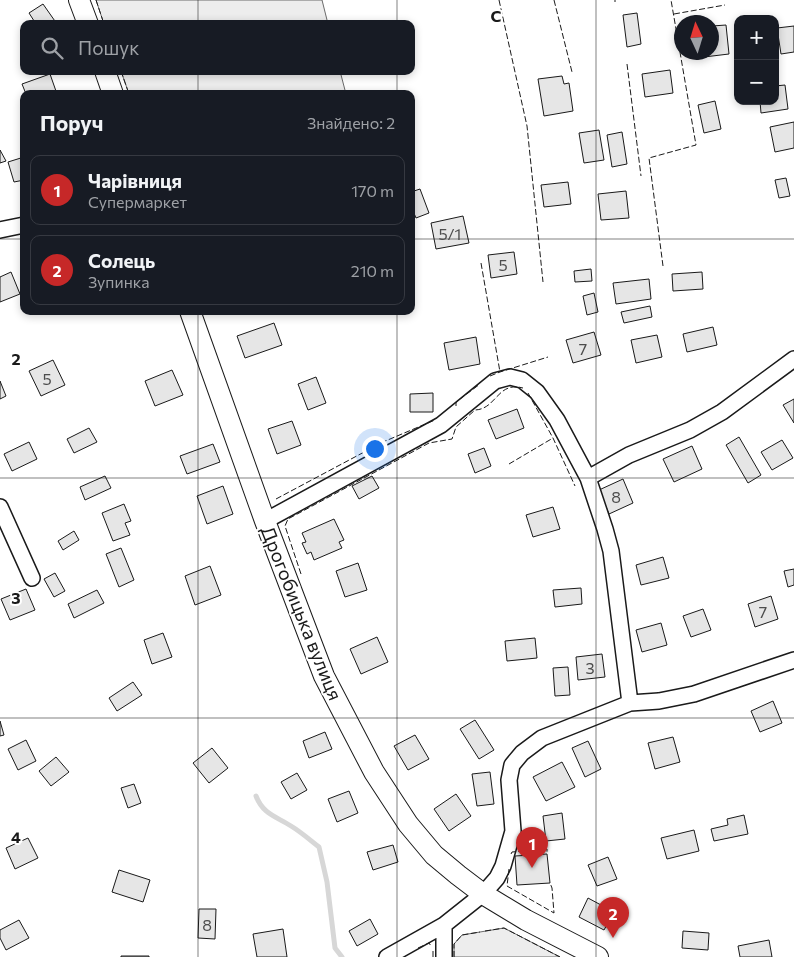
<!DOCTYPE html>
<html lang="uk">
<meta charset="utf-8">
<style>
body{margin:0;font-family:Commissioner,sans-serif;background:#242831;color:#f1f3f6}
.controls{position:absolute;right:15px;top:15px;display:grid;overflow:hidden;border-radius:10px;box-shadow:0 2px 8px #0003}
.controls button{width:45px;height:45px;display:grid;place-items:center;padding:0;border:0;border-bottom:1px solid #363941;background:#171b24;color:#f1f3f6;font:25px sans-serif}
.compass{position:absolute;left:674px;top:15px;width:45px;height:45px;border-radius:50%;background:#171b24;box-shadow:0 2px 8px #0003;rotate:356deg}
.you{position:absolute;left:374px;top:448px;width:18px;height:18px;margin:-12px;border:4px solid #fff;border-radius:50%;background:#1a73e8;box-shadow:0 0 0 8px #1a73e833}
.badge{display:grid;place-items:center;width:32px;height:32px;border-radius:50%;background:#c62828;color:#fff;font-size:16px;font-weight:700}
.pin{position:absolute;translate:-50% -41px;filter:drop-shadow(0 1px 2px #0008)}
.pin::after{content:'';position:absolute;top:26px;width:18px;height:15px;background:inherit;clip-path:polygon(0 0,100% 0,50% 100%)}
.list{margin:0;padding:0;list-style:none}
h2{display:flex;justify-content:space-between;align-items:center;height:65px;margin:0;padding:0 20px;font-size:21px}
h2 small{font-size:16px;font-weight:400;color:#9ea1a6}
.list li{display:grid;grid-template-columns:32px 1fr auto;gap:15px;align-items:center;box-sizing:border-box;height:70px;margin:0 10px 10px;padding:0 10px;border:1px solid #363941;border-radius:10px}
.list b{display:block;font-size:19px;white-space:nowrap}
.list p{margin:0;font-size:16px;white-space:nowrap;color:#9ea1a6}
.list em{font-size:16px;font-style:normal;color:#9ea1a6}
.icon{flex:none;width:28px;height:28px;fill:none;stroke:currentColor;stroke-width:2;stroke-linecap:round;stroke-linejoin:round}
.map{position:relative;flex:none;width:794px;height:957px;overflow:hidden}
.search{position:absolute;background:#171b24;box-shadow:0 2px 8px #0003;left:20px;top:20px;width:395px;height:55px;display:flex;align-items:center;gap:12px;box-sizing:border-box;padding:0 18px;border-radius:10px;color:#9ea1a6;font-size:19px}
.panel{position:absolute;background:#171b24;box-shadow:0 2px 8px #0003;left:20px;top:90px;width:395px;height:225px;border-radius:10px}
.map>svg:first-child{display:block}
.green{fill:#ededed;stroke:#6a6a6a}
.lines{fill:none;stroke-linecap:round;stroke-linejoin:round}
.stream{stroke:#d7d7d7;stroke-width:5}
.building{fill:#e6e6e6;stroke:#1a1a1a}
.minor-casing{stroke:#1a1a1a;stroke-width:18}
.tertiary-casing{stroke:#1a1a1a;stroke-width:22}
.minor{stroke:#fff;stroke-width:15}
.tertiary{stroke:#fff;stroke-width:20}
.fence{stroke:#1a1a1a;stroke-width:1;stroke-dasharray:6 2.5;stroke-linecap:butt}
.grid{fill:none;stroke:#1a1a1a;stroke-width:1;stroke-opacity:0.55}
.labels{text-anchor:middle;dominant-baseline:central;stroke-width:4;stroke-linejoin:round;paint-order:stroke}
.number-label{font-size:16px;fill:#4d4d4d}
.street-label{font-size:19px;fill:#1a1a1a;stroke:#fff}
.grid-label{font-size:16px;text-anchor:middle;font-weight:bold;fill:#1a1a1a;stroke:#fff;stroke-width:4;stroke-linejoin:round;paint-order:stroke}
</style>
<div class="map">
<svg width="794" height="957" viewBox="0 0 794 957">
<rect width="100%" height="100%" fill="#fff"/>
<path class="green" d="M96,0H322L328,24H104Z
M121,71H340L346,94H129Z
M504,928L560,957H454V944L462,935Z"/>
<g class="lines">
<path class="stream" d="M256,796C263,814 275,816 291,826C301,832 310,840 319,847L327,882L335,948L342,957"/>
</g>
<path class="building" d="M43,4L57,24H36L29,13Z
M637,13L641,44L627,47L623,15Z
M726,25L729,54L704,57V52H712V26Z
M794,26V52L781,54L777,28Z
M670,70L673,93L645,97L642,74Z
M50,74L57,94H26L22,84Z
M562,76L564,84L569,83L573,111L544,116L538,79Z
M785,85L788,109L761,113L760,101H775V86Z
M715,101L721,129L704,133L698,105Z
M794,122V148L775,152L770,127Z
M599,130L604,160L584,163L579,133Z
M622,132L627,164L612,167L607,135Z
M0,150L6,161L0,163Z
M24,157V180L14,182L8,162Z
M786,178L790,196L779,198L775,180Z
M568,182L571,204L544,207L541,185Z
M420,189L429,213L416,218L411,206V192Z
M626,191L629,218L601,220L598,194Z
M463,216L469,243L436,249L431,223Z
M514,252L517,274L491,278L488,255Z
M591,269L592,281L575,282L574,271Z
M11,272L20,294L0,302V277Z
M702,272L703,289L673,291L672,274Z
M649,279L651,299L616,304L613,283Z
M594,293L598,312L587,315L583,296Z
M650,306L652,317L624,323L621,312Z
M274,323L282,345L245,358L237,336Z
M713,327L717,345L687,352L683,334Z
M594,332L601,355L573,363L566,340Z
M657,335L662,357L636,363L631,340Z
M476,337L480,364L449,370L444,343Z
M53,360L65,385L41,396L29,371Z
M172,370L183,395L155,406L145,381Z
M316,377L326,403L308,410L298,384Z
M0,381L6,396L0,399Z
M433,393V412H410V394Z
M794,399V423L783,405Z
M517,409L524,428L496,439L488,420Z
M292,421L301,445L277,454L268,429Z
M89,428L97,442L74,453L67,439Z
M739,437L761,475L748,483L726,445Z
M782,440L793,458L772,470L761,452Z
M29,442L37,459L12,471L4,454Z
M213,444L220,462L187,474L180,456Z
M692,446L702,469L674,482L663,459Z
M484,448L491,466L475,473L468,454Z
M105,476L111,488L85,500L80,487Z
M372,476L379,488L359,499L352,486Z
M623,479L633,503L609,514L599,490Z
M223,486L233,514L207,524L197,496Z
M124,504L131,521L125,523L130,535L113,541L102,513Z
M553,507L560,529L533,537L526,515Z
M334,519L344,540L339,542L342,548L314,560L311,552L307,554L302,543L306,542L302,533Z
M74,531L79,540L63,550L58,541Z
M121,548L134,580L119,587L106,554Z
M663,557L669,578L641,585L636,565Z
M358,563L367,590L345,597L336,571Z
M210,566L221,595L195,605L185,576Z
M794,569V585L788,587L784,571Z
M55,573L65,591L54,597L44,579Z
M581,588L582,604L555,607L553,590Z
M26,589L35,610L10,620L1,599Z
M97,590L104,603L74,618L68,604Z
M771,596L778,619L755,627L748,604Z
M703,609L711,630L691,637L683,616Z
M661,623L667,645L642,652L636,630Z
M163,633L172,657L152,664L144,640Z
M377,637L388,662L361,674L350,649Z
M535,638L537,658L507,661L505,641Z
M602,654L605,677L578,680L576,657Z
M568,667L570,695L555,696L553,668Z
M133,682L142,695L117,711L109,698Z
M773,701L782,723L760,732L751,711Z
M475,720L494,750L479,759L460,729Z
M0,721L4,735L0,736Z
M325,732L332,749L309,758L303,741Z
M415,735L429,759L408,770L394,746Z
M673,737L680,762L655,769L648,743Z
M26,740L36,761L18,770L8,749Z
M588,741L601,769L585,777L572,748Z
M212,748L228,768L209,783L193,763Z
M56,757L69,772L51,786L39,771Z
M562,762L575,787L546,801L533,777Z
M490,772L494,804L477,806L472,774Z
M297,773L307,790L291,799L281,782Z
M134,784L141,803L128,808L121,788Z
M349,791L358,813L337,822L328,799Z
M456,794L471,816L449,831L434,809Z
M562,813L565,839L546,841L543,816Z
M744,815L748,834L714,841L711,829L728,825L727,819Z
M694,830L699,851L667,859L661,838Z
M28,838L38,858L15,869L6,848Z
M393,845L398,862L373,870L367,852Z
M547,854L550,883L517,885L515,856Z
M608,857L617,879L597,886L588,865Z
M119,870L150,880L143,902L112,892Z
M588,898L614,912L604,930L579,917Z
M199,909H216L215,939L198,938Z
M370,919L378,934L357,946L349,931Z
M19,920L29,938L6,950L0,938V930Z
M283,929L287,957H257L253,934Z
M683,931L709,933L708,950L682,948Z
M769,940L772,957H740L738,946Z
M121,956H149V957H121Z"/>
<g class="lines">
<defs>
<path id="minor" d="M0,230L24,225
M588,478L629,455L690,430L722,412L794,359
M0,507L32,578
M265,521L441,425L495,381L510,377L522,380L537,392L557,420L588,478L605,529L611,551L630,703
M444,925V957
M387,957L444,925L483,894L497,878L503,866L513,831L509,780L512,765L522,753L542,738L630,703L659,701L694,694L794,660"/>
<path id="tertiary" d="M79,0L88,24
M105,71L113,94
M190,311L265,521L324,676L374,772L408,824L434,855L458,875L483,894L526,920L598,957"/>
</defs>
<use href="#minor" class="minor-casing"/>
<use href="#tertiary" class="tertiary-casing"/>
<use href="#minor" class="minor"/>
<use href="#tertiary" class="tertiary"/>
<path class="fence" d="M96,0L104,24
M499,0L527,126L543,282
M554,0L572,72
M615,0V2
M674,14L725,5
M627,64L641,176
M121,71L129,94
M481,263L500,372
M663,266L649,158L696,145L671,0
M490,376L500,372L548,357
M528,393L553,438L575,486
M456,406V402L480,384
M509,464L553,438
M276,499L383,442L435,420
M301,574L285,526L288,519L429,443L452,439L456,427L475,410C497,409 497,381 523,388
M511,854L512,852L547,849V854
M509,869L507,886L554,913L552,888L550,883
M485,931L504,928L560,957
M418,948L429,943L431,946
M433,957V949
M454,957V944L462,935L480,932"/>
</g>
<path class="grid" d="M198,0V24M397,0V24M596,0V957M198,71V94M397,71V94M0,239H24M411,239H794M198,311V957M397,311V957M0,478H794M0,718H794"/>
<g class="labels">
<g class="number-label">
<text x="450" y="233">5/1</text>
<text x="503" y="264">5</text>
<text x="583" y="348">7</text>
<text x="47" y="378">5</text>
<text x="616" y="496">8</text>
<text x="763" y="611">7</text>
<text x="590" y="667">3</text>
<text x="207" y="924">8</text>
</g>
<g class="street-label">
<text transform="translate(302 613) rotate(68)">Дрогобицька вулиця</text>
</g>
</g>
<g class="grid-label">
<text x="496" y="22">C</text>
<text x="16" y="365">2</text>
<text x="16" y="604">3</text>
<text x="16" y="843">4</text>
</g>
</svg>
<div class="controls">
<button>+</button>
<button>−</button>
</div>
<svg class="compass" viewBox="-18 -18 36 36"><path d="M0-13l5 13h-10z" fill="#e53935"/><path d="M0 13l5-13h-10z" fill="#9ea1a6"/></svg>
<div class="you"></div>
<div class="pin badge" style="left:532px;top:868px">1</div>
<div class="pin badge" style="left:613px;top:938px">2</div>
<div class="search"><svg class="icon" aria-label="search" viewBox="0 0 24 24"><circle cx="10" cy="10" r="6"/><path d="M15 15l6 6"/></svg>Пошук</div>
<section class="panel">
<h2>Поруч<small>Знайдено: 2</small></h2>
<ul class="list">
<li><span class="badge">1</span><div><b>Чарівниця</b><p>Супермаркет</p></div><em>170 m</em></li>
<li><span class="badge">2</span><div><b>Солець</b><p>Зупинка</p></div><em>210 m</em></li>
</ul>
</section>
</div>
